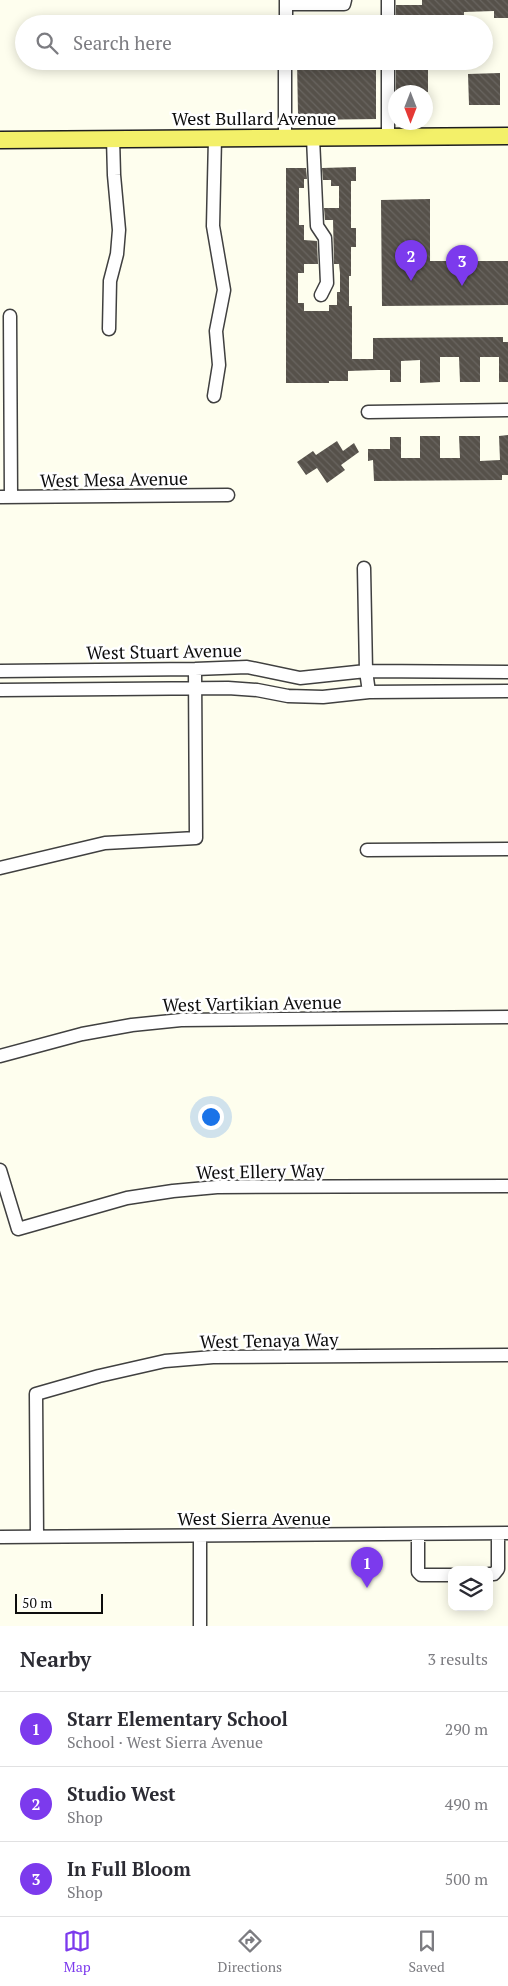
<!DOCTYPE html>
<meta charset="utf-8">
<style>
body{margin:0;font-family:"PT Serif",serif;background:#f2f2f3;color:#2b2b33}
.controls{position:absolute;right:15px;bottom:15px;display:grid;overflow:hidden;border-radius:10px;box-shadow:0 2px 12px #0003}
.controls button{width:45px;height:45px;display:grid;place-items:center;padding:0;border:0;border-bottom:1px solid #e1e1e2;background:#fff;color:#2b2b33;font:25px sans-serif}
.compass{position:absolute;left:388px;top:85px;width:45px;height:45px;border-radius:50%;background:#fff;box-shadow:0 2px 12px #0003;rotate:180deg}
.scale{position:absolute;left:15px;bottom:12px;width:88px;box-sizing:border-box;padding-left:5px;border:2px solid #0d0d0d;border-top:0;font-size:14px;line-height:18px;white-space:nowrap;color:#0d0d0d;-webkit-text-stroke:4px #fff;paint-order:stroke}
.you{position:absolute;left:210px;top:1116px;width:18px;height:18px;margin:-12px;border:4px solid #fff;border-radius:50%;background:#1a73e8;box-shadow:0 0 0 8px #1a73e833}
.badge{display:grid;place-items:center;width:32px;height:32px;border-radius:50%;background:#7c3aed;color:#fff;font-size:16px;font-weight:700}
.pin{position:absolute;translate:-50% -41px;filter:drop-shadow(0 1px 2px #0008)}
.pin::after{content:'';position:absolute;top:26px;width:18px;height:15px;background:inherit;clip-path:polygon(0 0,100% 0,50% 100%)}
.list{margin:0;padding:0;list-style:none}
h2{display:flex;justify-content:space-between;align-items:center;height:65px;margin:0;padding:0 20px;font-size:21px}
h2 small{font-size:16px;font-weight:400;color:#7c7c81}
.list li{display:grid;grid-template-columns:32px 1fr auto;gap:15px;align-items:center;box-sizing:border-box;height:75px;padding:0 20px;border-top:1px solid #e1e1e2}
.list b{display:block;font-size:19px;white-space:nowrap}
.list p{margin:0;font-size:16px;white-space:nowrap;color:#7c7c81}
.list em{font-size:16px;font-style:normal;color:#7c7c81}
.icon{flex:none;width:28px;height:28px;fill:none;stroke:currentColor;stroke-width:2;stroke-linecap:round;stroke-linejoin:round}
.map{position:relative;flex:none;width:508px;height:1626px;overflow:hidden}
.search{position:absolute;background:#fff;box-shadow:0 2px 12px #0003;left:15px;right:15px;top:15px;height:55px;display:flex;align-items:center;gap:12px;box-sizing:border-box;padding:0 18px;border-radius:28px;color:#7c7c81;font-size:19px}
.sheet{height:290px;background:#fff}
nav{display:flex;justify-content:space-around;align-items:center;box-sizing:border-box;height:70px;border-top:1px solid #e1e1e2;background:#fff;font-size:14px;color:#7c7c81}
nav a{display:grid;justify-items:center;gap:2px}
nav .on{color:#7c3aed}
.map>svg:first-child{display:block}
.building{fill:url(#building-back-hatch)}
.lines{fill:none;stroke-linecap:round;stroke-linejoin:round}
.minor-casing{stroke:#404040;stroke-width:15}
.major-casing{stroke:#1e1e1e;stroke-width:19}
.minor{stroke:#fff;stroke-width:12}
.major{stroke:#f3f069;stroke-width:16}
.labels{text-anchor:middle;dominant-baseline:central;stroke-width:5;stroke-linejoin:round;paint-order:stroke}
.street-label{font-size:18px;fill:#0d0d0d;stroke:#fff}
</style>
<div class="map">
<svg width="508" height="1626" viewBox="0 0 508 1626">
<defs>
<pattern id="building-back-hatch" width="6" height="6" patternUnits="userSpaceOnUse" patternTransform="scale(1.25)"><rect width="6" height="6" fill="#56514a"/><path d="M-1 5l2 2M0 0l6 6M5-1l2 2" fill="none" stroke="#696560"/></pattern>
</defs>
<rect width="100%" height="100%" fill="#fefeee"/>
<path class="building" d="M422,0H508V18H494V11L464,12V17L422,18V24H396V5H422Z
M297,61H376V119L304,120L298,114Z
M396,61H422V70H428V92H396Z
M500,73V105H469L468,74Z
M356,167V181H351V228H356V247H351V276H349V306H352V359H373V338L503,337V342H508V382H499V357H480V382H460L459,357H440V382L420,383V360L401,361V382H390V370H378L348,371V381H329V383H286V168H306L307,179H304V188H299V225H304V240L317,241L318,264H304V273H298V303H304V311H329V305H337V292H340V273L339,264H334L333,220H325L324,208H339V186H331V180H323L322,168Z
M430,199V261H508V305L382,306L381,200Z
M508,435V475H502V480L374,481L373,460L368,461V449H390V437H401V458H420V436H440V458H460L459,436H480V461L500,460L499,436Z
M337,441L343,451L354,443L359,452L341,465L345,470L327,483L317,468L306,475L297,462L313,451L316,455Z"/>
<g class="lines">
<defs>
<path id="minor" d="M388,0V24
M286,4H344L345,0
M286,24V0
M388,61V137
M285,138V61
M313,138L317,226L325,238L327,283L321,295
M10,316L11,497
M109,329L110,281L117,254L119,230L114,175L113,138
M214,396L219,365L216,331L224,290L213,226L215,138
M368,412L508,410
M0,497L228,495
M364,568L366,671L369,692
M0,671L195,669L247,667L300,678L366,671L508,672
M0,690L228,688L257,690L288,696L323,697L369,692L508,691
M367,850L508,849
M0,868L105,843L196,838L195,669
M0,1056L82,1034L132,1025L181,1020L508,1017
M0,1170L18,1229L127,1198L173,1191L217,1187L508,1186
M418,1534V1572L421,1575H452
M200,1536V1626
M0,1537L508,1533
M37,1537L36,1394L99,1376L165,1361L213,1357L508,1355
M489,1574H494L498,1569V1534"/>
<path id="major" d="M0,140L508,136"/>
</defs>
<use href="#minor" class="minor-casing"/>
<use href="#major" class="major-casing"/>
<use href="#minor" class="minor"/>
<use href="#major" class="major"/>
</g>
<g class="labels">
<g class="street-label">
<text x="254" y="118">West Bullard Avenue</text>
<text transform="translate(114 479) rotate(-1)">West Mesa Avenue</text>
<text transform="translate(164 651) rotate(-1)">West Stuart Avenue</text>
<text transform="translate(252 1003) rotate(-1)">West Vartikian Avenue</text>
<text transform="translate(260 1171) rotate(-1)">West Ellery Way</text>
<text transform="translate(269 1340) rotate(-1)">West Tenaya Way</text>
<text x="254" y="1518">West Sierra Avenue</text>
</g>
</g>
</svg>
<div class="controls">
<button><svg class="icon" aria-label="layers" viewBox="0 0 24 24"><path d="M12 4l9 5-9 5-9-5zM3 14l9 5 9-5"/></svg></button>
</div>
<svg class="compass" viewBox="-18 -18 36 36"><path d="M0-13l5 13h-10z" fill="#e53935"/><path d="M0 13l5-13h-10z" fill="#7c7c81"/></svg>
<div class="scale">50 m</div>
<div class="you"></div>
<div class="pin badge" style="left:367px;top:1588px">1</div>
<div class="pin badge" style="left:411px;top:281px">2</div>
<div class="pin badge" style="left:462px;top:286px">3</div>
<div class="search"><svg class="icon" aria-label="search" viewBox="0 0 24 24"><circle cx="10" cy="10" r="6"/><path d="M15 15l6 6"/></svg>Search here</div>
</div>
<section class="sheet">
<h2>Nearby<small>3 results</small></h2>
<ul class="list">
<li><span class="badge">1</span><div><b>Starr Elementary School</b><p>School · West Sierra Avenue</p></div><em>290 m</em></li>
<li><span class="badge">2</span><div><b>Studio West</b><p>Shop</p></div><em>490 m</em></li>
<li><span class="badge">3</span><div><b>In Full Bloom</b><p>Shop</p></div><em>500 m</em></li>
</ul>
</section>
<nav>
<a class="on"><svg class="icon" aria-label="map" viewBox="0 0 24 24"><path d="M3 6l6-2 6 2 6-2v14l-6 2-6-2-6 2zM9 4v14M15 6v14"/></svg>Map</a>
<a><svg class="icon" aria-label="directions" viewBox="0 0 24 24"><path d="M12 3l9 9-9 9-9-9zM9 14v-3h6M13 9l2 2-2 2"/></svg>Directions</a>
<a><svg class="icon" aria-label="saved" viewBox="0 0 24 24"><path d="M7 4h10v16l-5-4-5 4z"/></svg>Saved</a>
</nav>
